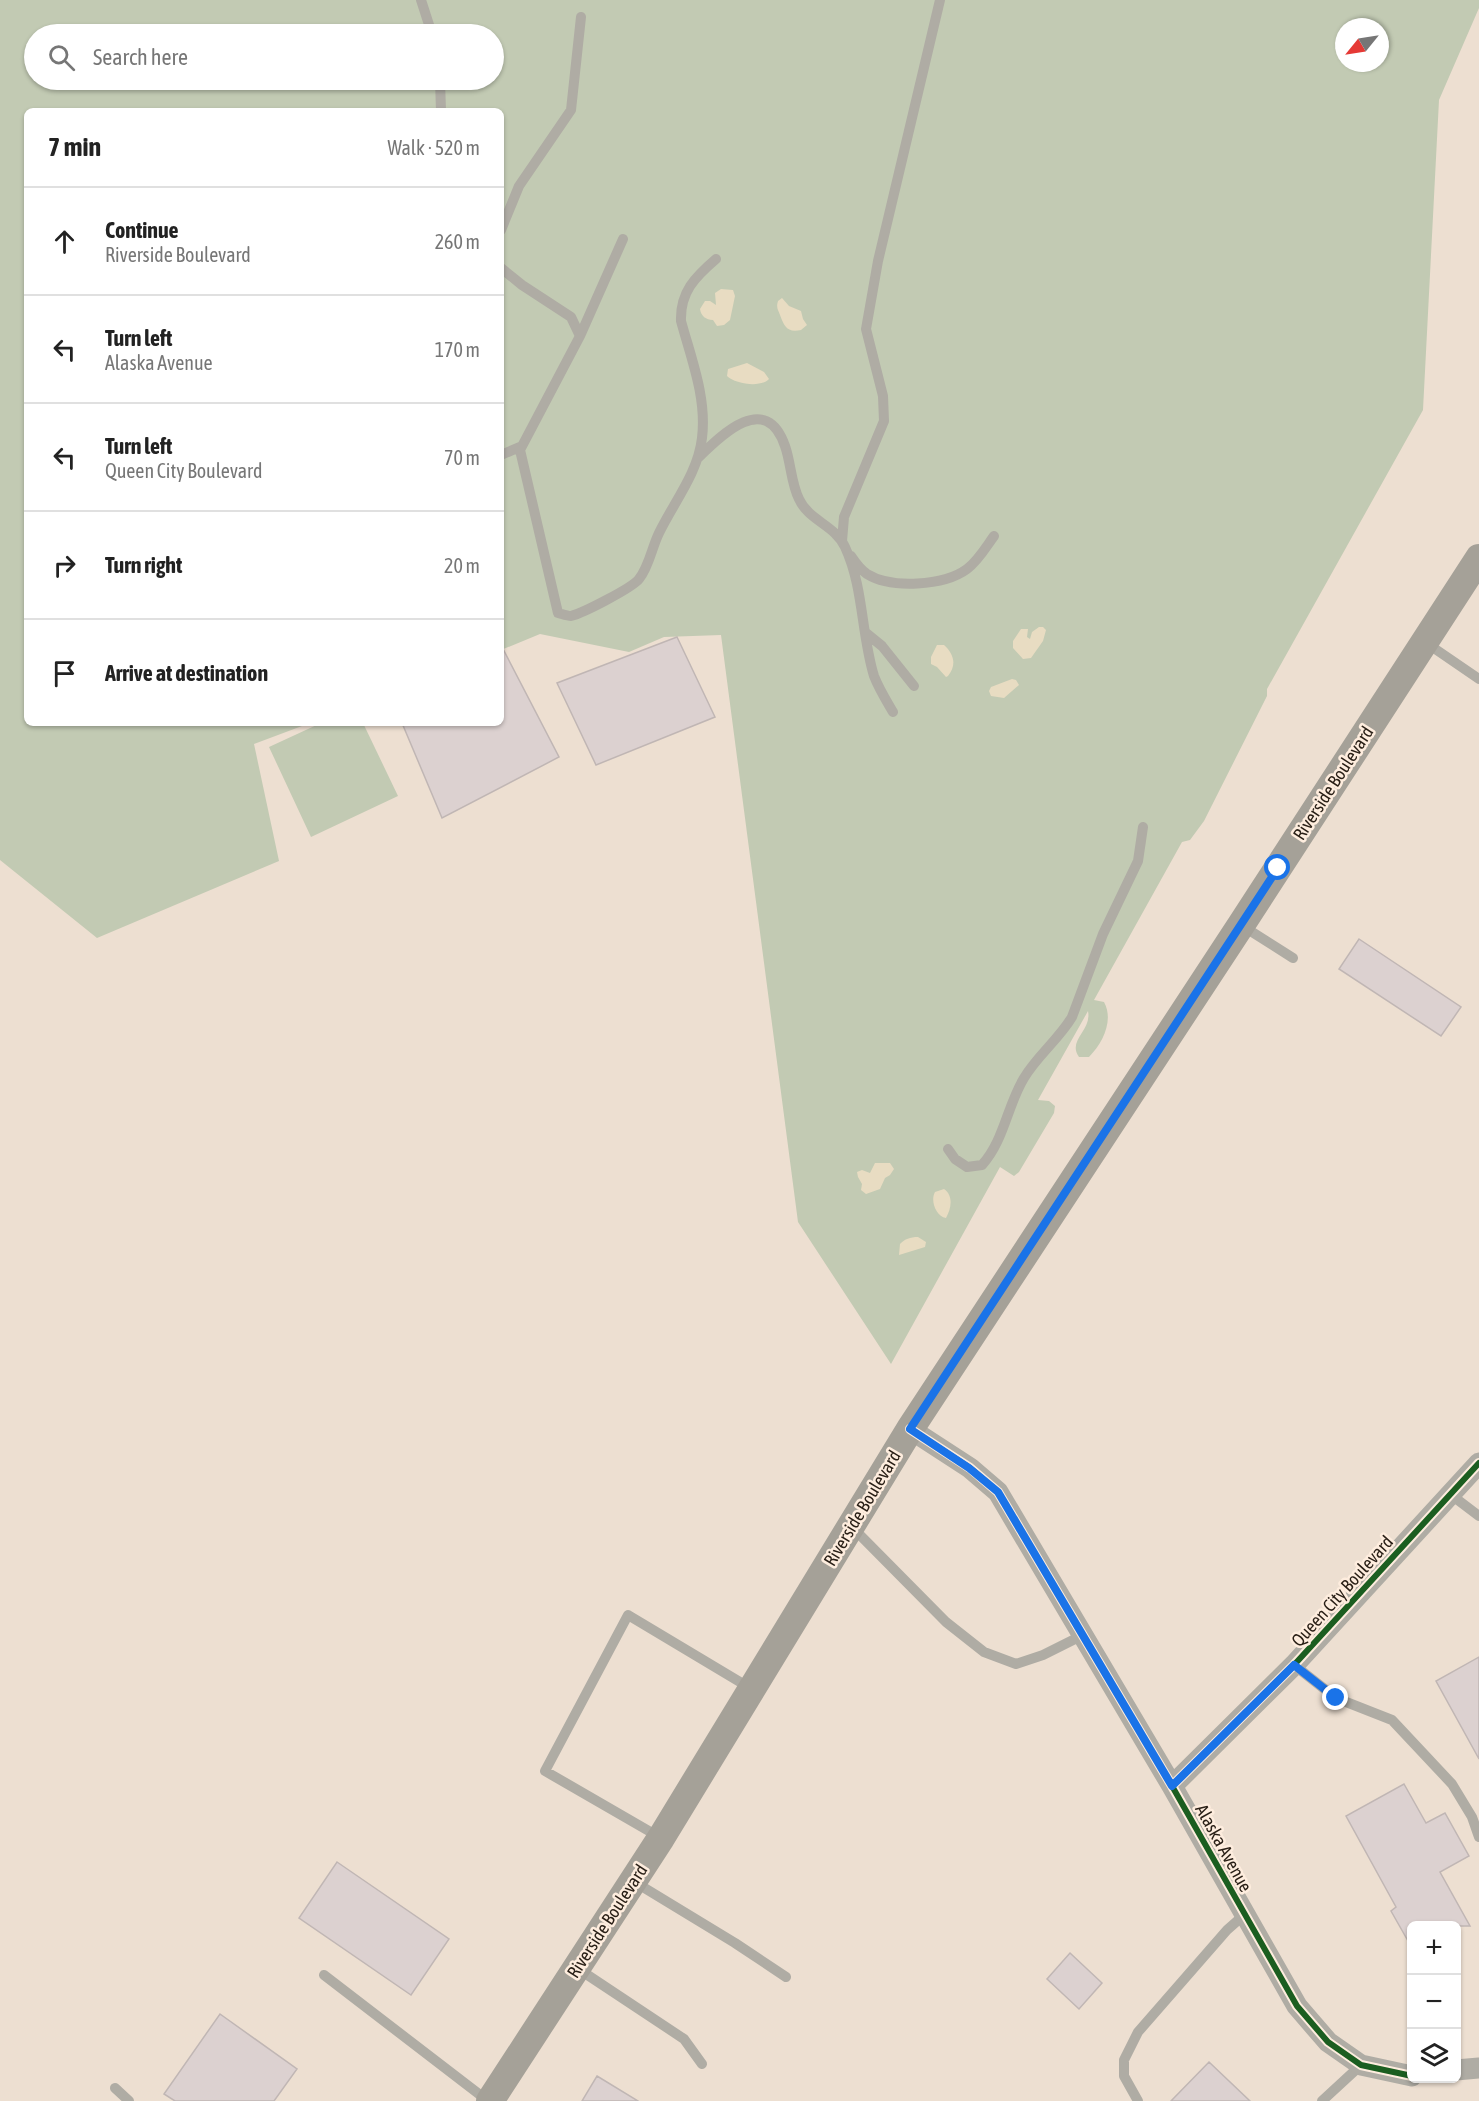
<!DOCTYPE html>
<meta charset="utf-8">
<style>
body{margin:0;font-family:"Asap Condensed",sans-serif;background:#f2f2f2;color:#222}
.controls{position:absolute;right:18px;bottom:18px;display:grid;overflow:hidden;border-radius:9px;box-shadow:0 2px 4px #0004}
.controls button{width:54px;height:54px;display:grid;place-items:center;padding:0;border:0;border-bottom:2px solid #e0e0e0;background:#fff;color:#222;font:30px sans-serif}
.compass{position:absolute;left:1335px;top:18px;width:54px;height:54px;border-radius:50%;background:#fff;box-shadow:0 2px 4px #0004;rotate:240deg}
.stop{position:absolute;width:18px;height:18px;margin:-14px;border:4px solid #1a73e8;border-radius:50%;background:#fff}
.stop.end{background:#1a73e8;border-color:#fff;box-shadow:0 2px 6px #0008}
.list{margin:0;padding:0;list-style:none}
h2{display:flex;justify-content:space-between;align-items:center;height:78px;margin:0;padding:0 24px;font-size:26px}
h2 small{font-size:20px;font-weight:400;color:#767676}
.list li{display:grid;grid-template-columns:39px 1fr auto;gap:18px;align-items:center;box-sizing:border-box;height:108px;padding:0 24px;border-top:2px solid #e0e0e0}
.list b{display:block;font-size:22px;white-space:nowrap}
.list p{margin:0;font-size:20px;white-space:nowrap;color:#767676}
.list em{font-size:20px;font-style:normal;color:#767676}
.icon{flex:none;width:33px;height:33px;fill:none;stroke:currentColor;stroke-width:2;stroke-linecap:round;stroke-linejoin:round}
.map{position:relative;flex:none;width:1479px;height:2101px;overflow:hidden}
.search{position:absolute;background:#fff;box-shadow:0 2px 4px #0004;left:24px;top:24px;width:480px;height:66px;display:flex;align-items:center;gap:15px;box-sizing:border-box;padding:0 21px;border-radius:33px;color:#767676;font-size:22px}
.panel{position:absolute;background:#fff;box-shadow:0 2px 4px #0004;left:24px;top:108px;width:480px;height:618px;border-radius:9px}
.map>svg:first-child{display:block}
.green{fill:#c2cab3;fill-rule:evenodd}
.sand{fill:#e8dcc2}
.building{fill:#dcd1d0;stroke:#c0b6b4;stroke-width:1.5}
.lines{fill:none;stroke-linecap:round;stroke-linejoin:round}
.service{stroke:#afaca4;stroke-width:10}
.minor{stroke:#afaca4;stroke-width:21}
.secondary{stroke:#a5a198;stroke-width:28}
.cycleway-casing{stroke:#feedde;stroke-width:10}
.cycleway{stroke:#1b5e20;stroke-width:6}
.route{stroke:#1a73e8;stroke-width:8}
.labels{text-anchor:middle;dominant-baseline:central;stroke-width:5;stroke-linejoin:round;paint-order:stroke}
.street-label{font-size:18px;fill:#2a2017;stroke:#feedde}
</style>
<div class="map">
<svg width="1479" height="2101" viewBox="0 0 1479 2101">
<rect width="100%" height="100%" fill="#eddfd1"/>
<path class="green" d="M0,0H1479V8L1439,100L1423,410L1267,689V696L1204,821L1190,840L1182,842L1094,1000L1104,1002C1114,1020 1103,1043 1089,1057H1079C1067,1040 1092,1031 1088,1011L1038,1100L1049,1101L1055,1106L1054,1113L1019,1172L1014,1176L1000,1167L891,1364L798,1222L721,635L664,637L629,652L540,634L501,650V111H27V723H310L254,744L279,861L97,938L0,860ZM1344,27H1380V63H1344ZM34,34H494V80H34Z
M321,723H363L398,796L311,837L269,747Z"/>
<path class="sand" d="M721,289L733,290L735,296L730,320L724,325L717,326L713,320C706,320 701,316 700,309L705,301H710L716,305L715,293Z
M782,298L789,306L801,311L803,319L807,325L801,330C787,333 784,326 780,315C778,309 776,308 778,301Z
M747,363L764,372L769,379C761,388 735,384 727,376L728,369Z
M1039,627H1043L1046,630L1043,641L1031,658L1023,659L1013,648V641L1021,629H1028L1027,637L1030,639L1032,632Z
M937,645H944C954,654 957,665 948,676L946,677L937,667L931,664V657Z
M1012,679L1016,680L1019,685L1004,698L991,696L989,691L991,687Z
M875,1163H890L894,1169L890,1175L885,1178L880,1189L866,1194L861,1190L862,1184L858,1177L857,1172L862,1170L870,1173Z
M944,1189C954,1196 951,1209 946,1218C936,1216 930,1201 935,1192Z
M918,1237L926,1242L925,1247L899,1255L900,1244C905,1239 910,1237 918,1237Z"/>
<path class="building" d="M677,637L715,717L596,765L557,683Z
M501,645L559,757L442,818L402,723H501Z
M1359,939L1461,1007L1441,1036L1339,969Z
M1479,1657V1759L1436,1681Z
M1404,1784L1426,1823L1445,1813L1469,1856L1440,1872L1470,1926H1412V1948L1391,1911L1396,1907L1346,1816Z
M337,1862L449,1939L411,1995L299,1918Z
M1070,1953L1102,1983L1079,2009L1047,1979Z
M220,2014L297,2069L274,2101H175L164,2094Z
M1209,2062L1250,2101H1171Z
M597,2076L638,2101H582Z"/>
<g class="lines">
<path class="service" d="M421,0L432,34
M440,80L441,111
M501,230L519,186L571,110L581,17
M501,268L522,285L571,317L580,336L520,450L558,613C562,614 567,616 571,616C583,613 632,588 639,579C649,567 652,547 659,533C674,502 698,473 702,438C707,398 691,358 681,321C680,292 695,277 716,259
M580,336L623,239
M501,455L522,446
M698,458C722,434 766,391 785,446C791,463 791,483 799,499C809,521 835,525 845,547C864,588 861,634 874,676C879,689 886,700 893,712
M842,541L844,517L884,421L883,396L866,329L878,261L940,0
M851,556C855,562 861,570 867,574C891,589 944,586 967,569C978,561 986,547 994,536
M866,633L882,646L914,686
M1425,642L1479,679
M1241,925L1293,958
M948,1149L955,1159L967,1167L982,1165C1004,1141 1007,1106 1024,1078C1037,1056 1059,1039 1072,1017L1103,934L1138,861L1143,827
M1450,1494L1479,1516
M851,1526L946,1622L984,1652L1016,1664L1043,1655L1083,1635
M1294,1665L1336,1698L1392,1720L1452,1784L1472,1817L1479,1837
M661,1838L545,1771L628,1615L750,1688
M633,1881L735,1943L786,1977
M577,1968L684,2039L702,2064
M324,1975L488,2101
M115,2088L129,2101
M1138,2101L1124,2076V2060L1138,2032L1227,1930L1244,1915
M1322,2101L1361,2065"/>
<path class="minor" d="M910,1429L970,1468L998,1492L1172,1786L1297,2006L1328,2042L1361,2065L1412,2076
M1172,1786L1294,1665L1479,1463
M1456,2070L1479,2068"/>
<path class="secondary" d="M490,2101L661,1838L910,1429L1241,925L1479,558"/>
<defs>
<path id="cycleway" d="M910,1429L970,1468L998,1492L1172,1786L1297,2006L1328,2042L1361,2065L1412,2076
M1172,1786L1294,1665L1479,1463"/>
</defs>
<use href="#cycleway" class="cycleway-casing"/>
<use href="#cycleway" class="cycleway"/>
</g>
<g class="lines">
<path class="route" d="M1278,868L910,1429L969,1468L998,1492L1172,1786L1294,1665L1336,1698"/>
</g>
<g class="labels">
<g class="street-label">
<text transform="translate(1333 783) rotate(-57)">Riverside Boulevard</text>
<text transform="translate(862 1508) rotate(-59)">Riverside Boulevard</text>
<text transform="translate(1342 1591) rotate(-48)">Queen City Boulevard</text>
<text transform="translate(1224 1848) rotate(61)">Alaska Avenue</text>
<text transform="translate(607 1921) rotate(-57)">Riverside Boulevard</text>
</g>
</g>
</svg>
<div class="controls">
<button>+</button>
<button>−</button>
<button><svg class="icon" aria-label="layers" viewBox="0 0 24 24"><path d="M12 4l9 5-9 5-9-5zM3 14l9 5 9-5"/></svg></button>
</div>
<svg class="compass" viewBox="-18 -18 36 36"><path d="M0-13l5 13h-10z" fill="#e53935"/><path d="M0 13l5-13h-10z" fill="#767676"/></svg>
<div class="stop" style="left:1278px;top:868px"></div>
<div class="stop end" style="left:1336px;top:1698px"></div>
<div class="search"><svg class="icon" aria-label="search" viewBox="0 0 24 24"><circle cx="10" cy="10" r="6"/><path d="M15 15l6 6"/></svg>Search here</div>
<section class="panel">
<h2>7 min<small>Walk · 520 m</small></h2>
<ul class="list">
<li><svg class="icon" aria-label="ahead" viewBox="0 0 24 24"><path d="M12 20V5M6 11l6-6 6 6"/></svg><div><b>Continue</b><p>Riverside Boulevard</p></div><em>260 m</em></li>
<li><svg class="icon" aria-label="left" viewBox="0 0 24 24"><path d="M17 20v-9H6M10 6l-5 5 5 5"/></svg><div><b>Turn left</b><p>Alaska Avenue</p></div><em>170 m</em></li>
<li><svg class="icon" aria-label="left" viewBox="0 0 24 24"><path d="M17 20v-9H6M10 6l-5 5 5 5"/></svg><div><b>Turn left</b><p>Queen City Boulevard</p></div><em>70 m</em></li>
<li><svg class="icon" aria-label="right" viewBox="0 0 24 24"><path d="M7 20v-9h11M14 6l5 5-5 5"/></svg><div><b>Turn right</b></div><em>20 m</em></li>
<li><svg class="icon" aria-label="arrive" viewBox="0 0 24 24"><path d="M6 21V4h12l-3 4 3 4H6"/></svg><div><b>Arrive at destination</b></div></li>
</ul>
</section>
</div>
